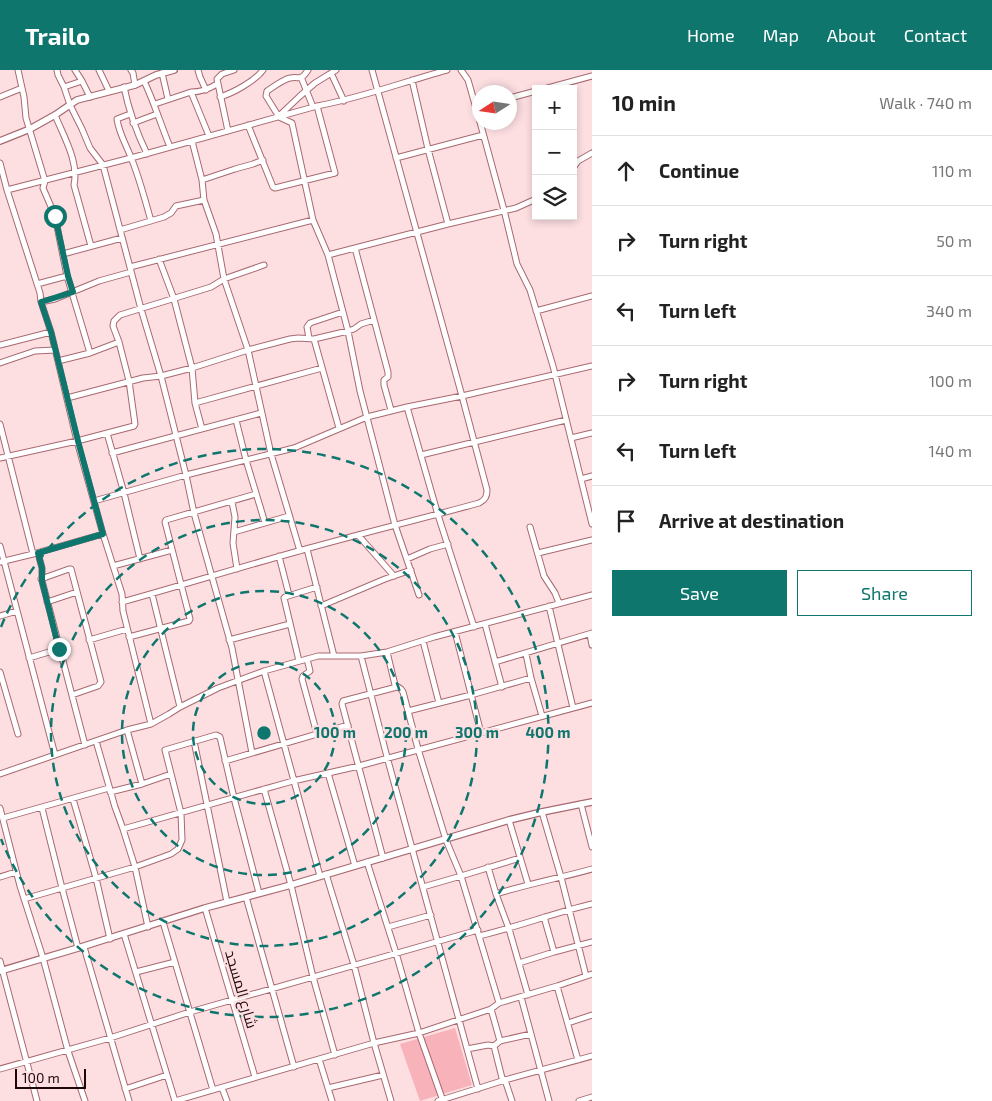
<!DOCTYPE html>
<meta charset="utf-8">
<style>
body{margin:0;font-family:"Exo 2",Cairo,sans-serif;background:#f2f2f2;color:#222}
.controls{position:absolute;right:15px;top:15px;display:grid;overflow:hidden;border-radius:0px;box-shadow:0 2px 8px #0003}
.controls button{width:45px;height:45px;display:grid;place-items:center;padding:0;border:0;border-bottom:1px solid #e0e0e0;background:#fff;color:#222;font:25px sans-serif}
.compass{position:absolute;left:472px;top:15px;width:45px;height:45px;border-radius:50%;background:#fff;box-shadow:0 2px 8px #0003;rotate:258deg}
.scale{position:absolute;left:15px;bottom:12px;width:71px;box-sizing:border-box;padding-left:5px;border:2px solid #1e070b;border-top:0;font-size:14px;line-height:18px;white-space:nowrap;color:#1e070b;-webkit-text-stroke:4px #fddfe2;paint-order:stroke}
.stop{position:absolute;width:15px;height:15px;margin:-11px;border:4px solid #0f766e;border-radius:50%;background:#fff}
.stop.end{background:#0f766e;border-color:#fff;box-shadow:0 1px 5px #0008}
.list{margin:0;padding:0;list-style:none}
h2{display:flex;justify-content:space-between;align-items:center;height:65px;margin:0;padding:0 20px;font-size:21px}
h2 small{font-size:16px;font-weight:400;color:#767676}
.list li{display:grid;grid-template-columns:32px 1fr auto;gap:15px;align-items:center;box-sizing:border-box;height:70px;padding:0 20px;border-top:1px solid #e0e0e0}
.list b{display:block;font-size:19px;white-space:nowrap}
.list em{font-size:16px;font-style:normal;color:#767676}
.actions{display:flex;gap:10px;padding:15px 20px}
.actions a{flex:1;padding:11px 0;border:1px solid #0f766e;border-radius:0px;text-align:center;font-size:18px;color:#0f766e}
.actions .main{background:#0f766e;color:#fff}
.icon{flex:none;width:28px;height:28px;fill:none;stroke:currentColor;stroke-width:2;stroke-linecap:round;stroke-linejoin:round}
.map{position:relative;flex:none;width:592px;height:1031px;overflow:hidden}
header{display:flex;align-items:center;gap:30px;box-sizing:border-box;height:70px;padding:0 25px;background:#0f766e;color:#fff}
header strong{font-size:24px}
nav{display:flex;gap:28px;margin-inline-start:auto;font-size:18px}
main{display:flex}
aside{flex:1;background:#fff}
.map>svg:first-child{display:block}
.green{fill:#f8b2b9}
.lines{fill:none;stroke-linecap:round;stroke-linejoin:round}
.minor-casing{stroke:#a86970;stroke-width:7}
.tertiary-casing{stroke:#a86970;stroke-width:8}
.minor{stroke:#fff;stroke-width:5}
.tertiary{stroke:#fff;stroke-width:5.5}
.route{stroke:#0f766e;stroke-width:6}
.ring{fill:none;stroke:#0f766e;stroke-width:2.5;stroke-dasharray:9 6}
.labels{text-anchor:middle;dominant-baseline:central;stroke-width:4.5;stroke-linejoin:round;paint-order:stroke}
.street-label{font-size:15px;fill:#1e070b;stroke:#fddfe2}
.centre{fill:#0f766e;stroke:#fddfe2;stroke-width:2.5}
.ring-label{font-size:15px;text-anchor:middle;font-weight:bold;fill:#0f766e;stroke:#fddfe2;stroke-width:4.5;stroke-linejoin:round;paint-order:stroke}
</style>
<header>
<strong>Trailo</strong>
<nav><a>Home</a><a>Map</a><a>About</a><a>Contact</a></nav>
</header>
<main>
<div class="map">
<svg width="592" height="1031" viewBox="0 0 592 1031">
<rect width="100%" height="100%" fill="#fddfe2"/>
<path class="green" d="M455,958L472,1015L420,1031L400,974Z"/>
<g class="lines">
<defs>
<path id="minor" d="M18,0L24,27L26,48L45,111L43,118L55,146L67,206L90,283
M57,0L58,5L64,17L70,35L82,59L90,78L103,95L141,239L161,306L186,405L194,443L232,578L252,683
M75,0L82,11L90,27
M99,0L109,21
M131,0L133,3L135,15
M198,0L200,7L206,20
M308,0C300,12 300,6 290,8C284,9 273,17 267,21L266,26L279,47L292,53L313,150L328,185L348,261L360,321L395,455L419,525
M461,0L468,10L480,52
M162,3L168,29
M331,3L344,31
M301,7L313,37
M412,10L428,79L448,154
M144,11C154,32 161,55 170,77
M64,17L82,11
M124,17C129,42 136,61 147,84
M544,19L592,6
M191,22L209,66
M0,27L22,18
M220,27C233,23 255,11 263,0
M510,28L536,21
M155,34L191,22C201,22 209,19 217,14
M130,44L117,49C119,64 127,76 132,90C140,110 145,130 151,151
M55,45C64,67 79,92 74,115L91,176
M280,45L300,26L315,13L336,0
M480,52L504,140L517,194L530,220L553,296L592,454
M133,53L157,44
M248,55L273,117L275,118L335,103L317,36
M228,61L217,9L222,4L234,0
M192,71L202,110L204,130L216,164L224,209L248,280L271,384L300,481
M396,88L483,65
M0,93L7,120L40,223L41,232L51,262L77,371L103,464L122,524L123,541L151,654
M573,98L578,91L592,83
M202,110L235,99L253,94L263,90
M7,120L131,88L317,36C361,28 403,12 447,0
M120,160L164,147L171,143L176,136L204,130
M355,178L388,302V307L384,310V315L391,340
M63,184L122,168
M328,185L448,154L516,138L536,129
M159,189L174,229L192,298L195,333L202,359
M130,197L313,150
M37,214L67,206
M41,232L55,229L99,211L131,202
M536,241L592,226
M309,268L307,257L310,253L343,242
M314,269L339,358
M0,275L51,262
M58,291L90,283L119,272
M0,293L35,281L55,280
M67,328L143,308L161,306L192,298L248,280L290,269L298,268L314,269L348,261L354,259L361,254L374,250
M195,333L322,298
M407,337L438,445L474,557
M236,350L246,390L265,453
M0,354L33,484
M107,363L124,423L140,489
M571,368L592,363
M112,383L261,343
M421,385L566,350
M0,388L77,371L134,356L135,354L129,311L119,272L113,256L114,251L120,245L211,217L224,209L264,195
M581,409L592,406
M94,431L186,405L294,378L367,347L407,337L462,326L592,296
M232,432L235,447L233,473L237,499
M530,457L544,506L555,523L559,533
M234,462L289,446
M358,465L394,506
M0,476L55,685
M307,479L334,586
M38,483L42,498V511L85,675
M538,483L592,470
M279,486L289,525
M407,489L430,479L448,474
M0,492L33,484L103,464
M113,496L172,480
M41,509L69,499H71L101,612L98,616L72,625
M152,524L180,637
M47,532L77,522
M122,532C183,515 244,496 306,479C363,463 421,449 479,433C485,430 487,427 487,420L462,326L372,0
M321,536L385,509L411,500
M549,536L573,638
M0,546L17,541
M485,554L502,617
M455,562L481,663
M590,564L592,575
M129,567L189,551L190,549L165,452L166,450L256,424
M89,570L127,559
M229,570L290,554
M423,571L439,633
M387,582L395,615L401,619L403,622L418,679L446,770L461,806L499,933
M526,584L531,608L542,646
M361,586L387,687L478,1019
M29,588L59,579
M307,589L310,601L303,606L302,609L317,664
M299,591L284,528L285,527L317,517
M495,592L592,563
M264,601L320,806
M0,602L18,664
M408,641L471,625L531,608
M127,660L142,714
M96,671L115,737L123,759L135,797L148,857
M194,671L227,832
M225,691L348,655
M328,703L355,796
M0,704L127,660L151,654L169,644L180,637L218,618L264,601L318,586H361L387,582L434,567L592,525
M264,719L291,815L313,907L335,985
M110,722L142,714L171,704
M73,729L96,808L110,869
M581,734L592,777
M0,738L20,816L43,888L68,981L85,1031
M42,738L62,818L78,878
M542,742L561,807L586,906
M3,748L109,718
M509,750L528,814
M123,759L293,711L359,696L592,633
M383,788L342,634L343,631L397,617
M367,792L396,883L419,963L443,1031
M488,797L496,824
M326,804L354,895L374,973L391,1031
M0,807L16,802
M423,817L461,806L520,788
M246,827L294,997
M24,829L135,797L171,784L178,779L182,770L181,743L165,680L216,665L220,667L234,728L259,823
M205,838L255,1007
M544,847L554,882
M163,852L213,1020
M388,857L431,845
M124,864L175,1031
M479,866C517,857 554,843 592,834
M84,877L129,1031
M0,891L37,1031
M519,893L554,882L592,872
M136,902L175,892
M557,916L578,990
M528,925L509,859L496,824C528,814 560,808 592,799
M521,927L549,1031
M491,939L500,971
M568,953L592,945
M494,976L502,1008L505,1010L512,1031
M467,979L488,975L494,976L500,971L531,964
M319,989L332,1031
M0,999L110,968L190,942L478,860
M222,1018L227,1031
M328,1018L383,1005
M125,1019L167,1005
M175,1031L374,973L419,963L491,939L499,933L557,916L592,904
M438,1031L505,1010L592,986
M579,1031L592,1027"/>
<path id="tertiary" d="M0,71L30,59L55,45L77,30L135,15L156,5L174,0
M0,901L78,878L205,838L291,815L509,750L542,742L592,732"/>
</defs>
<use href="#minor" class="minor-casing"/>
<use href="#tertiary" class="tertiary-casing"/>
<use href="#minor" class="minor"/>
<use href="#tertiary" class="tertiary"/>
</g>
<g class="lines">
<path class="route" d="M55,146L68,206L73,222L41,232L51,262L78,371L103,464L38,483L42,498V511L59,579"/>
</g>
<g class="ring">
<circle cx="264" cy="663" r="71"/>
<circle cx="264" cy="663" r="142"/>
<circle cx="264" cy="663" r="213"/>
<path d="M1 557A284 284 0 1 1 1 769"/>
</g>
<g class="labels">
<g class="street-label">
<text transform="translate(242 919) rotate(74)">شارع المسجد</text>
</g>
</g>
<circle cx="264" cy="663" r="8" class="centre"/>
<g class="ring-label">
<text x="335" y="668">100 m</text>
<text x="406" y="668">200 m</text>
<text x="477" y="668">300 m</text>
<text x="548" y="668">400 m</text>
</g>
</svg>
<div class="controls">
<button>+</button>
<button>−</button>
<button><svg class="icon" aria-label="layers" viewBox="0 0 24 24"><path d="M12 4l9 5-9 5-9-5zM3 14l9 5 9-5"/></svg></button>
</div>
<svg class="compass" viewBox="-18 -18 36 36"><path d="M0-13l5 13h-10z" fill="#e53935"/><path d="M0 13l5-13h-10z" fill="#767676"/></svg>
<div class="scale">100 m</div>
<div class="stop" style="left:55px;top:146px"></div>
<div class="stop end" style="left:59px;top:579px"></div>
</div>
<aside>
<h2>10 min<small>Walk · 740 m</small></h2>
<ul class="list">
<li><svg class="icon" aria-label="ahead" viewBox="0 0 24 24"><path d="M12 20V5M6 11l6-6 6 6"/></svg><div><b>Continue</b></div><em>110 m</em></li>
<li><svg class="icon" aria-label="right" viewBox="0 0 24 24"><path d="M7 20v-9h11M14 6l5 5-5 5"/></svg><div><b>Turn right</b></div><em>50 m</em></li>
<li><svg class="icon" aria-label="left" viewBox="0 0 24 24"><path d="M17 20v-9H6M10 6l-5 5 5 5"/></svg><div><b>Turn left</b></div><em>340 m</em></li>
<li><svg class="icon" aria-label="right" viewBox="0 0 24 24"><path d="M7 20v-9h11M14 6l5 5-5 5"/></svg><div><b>Turn right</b></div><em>100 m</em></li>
<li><svg class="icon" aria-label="left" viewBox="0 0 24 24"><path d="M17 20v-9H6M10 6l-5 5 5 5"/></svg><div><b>Turn left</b></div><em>140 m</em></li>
<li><svg class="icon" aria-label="arrive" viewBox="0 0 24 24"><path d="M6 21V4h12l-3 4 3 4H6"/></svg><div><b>Arrive at destination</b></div></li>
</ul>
<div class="actions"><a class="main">Save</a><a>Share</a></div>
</aside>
</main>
